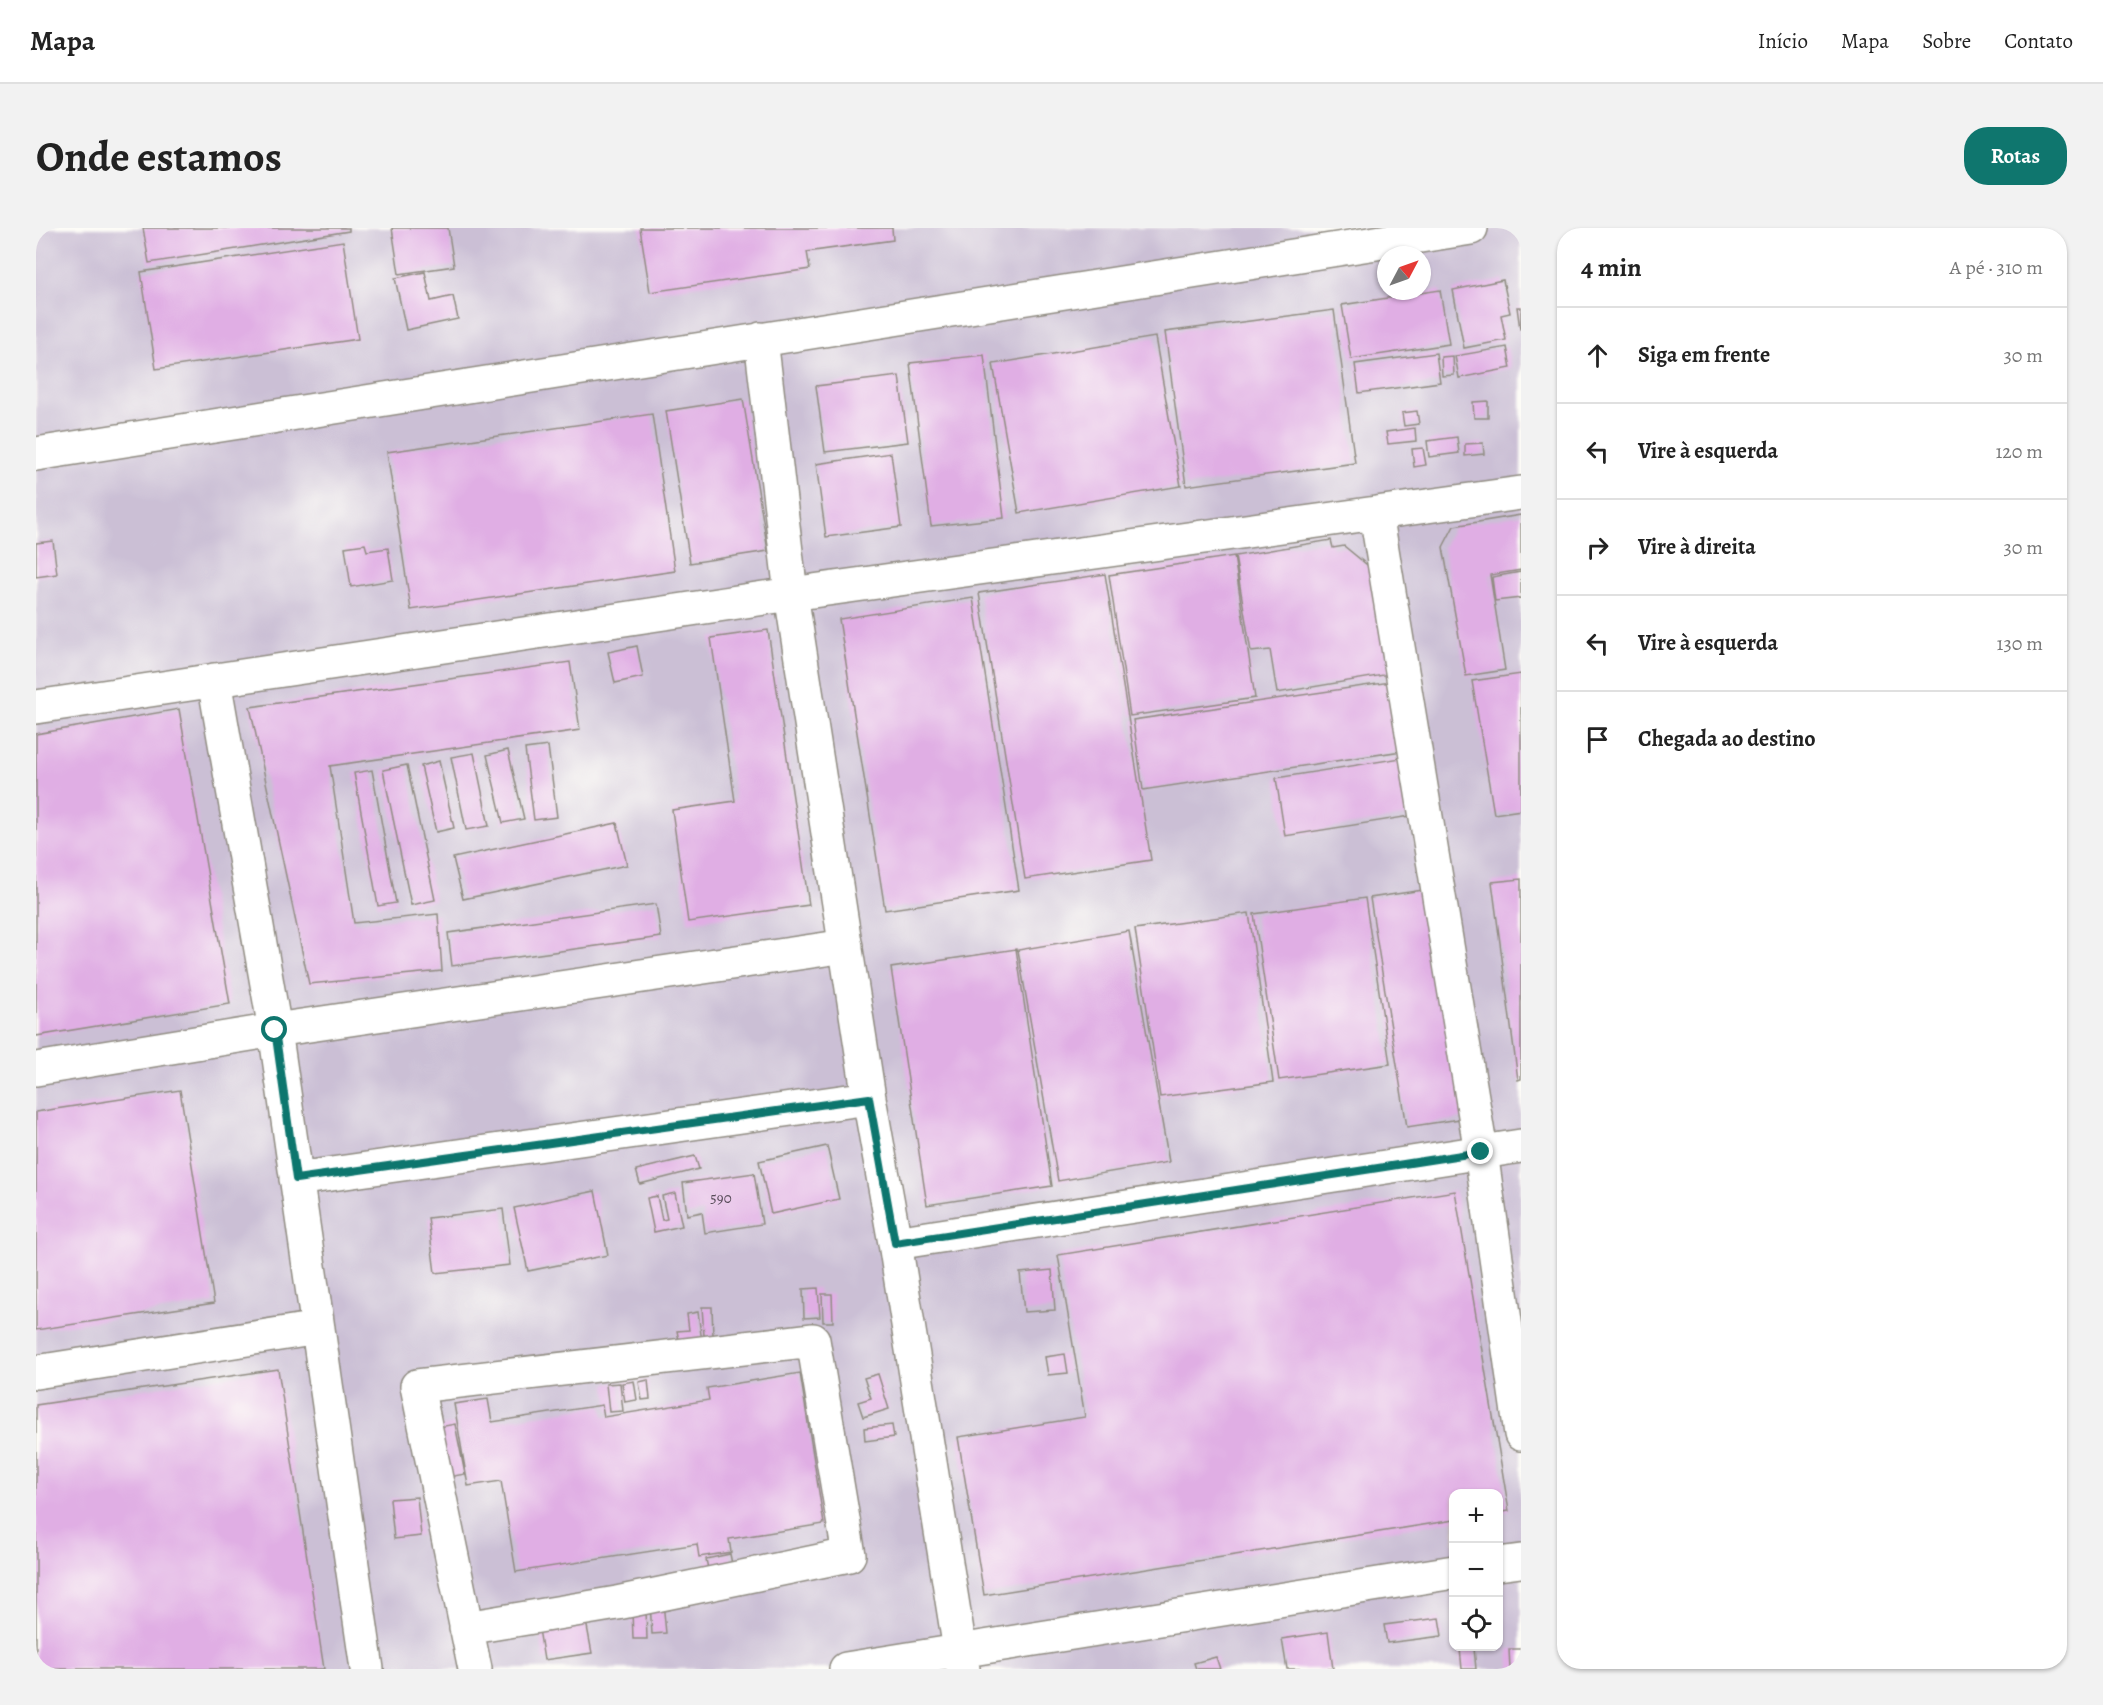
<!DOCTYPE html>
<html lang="pt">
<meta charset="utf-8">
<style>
body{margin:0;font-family:Alegreya,serif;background:#f2f2f2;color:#222}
.controls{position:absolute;right:18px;bottom:18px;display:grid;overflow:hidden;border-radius:12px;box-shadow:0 2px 4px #0004}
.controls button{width:54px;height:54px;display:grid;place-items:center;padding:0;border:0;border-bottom:2px solid #e0e0e0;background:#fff;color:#222;font:30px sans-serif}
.compass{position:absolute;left:1341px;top:18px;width:54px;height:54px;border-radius:50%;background:#fff;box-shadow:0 2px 4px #0004;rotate:49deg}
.stop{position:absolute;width:18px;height:18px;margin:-14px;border:4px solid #0f766e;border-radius:50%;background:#fff}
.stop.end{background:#0f766e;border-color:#fff;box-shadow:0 2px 6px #0008}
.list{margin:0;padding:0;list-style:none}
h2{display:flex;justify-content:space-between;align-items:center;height:78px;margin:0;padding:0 24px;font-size:26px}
h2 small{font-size:20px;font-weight:400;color:#767676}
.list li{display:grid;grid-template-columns:39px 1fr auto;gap:18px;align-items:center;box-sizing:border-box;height:96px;padding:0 24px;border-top:2px solid #e0e0e0}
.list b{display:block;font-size:22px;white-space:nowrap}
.list em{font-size:20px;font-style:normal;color:#767676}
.icon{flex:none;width:33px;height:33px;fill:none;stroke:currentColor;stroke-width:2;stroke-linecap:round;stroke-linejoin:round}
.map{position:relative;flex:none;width:1485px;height:1441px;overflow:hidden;border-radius:24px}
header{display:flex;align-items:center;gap:36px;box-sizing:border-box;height:84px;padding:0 30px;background:#fff;border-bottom:2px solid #e0e0e0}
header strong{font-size:28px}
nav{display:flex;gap:33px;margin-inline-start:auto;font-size:21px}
.intro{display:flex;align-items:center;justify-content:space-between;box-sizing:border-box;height:144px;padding:0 36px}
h1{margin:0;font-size:42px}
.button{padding:15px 27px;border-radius:24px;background:#0f766e;color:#fff;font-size:21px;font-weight:700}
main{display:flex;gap:36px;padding:0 36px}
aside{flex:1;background:#fff;border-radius:24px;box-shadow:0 2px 4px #0004}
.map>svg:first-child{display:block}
.industrial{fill:#cbbfd5;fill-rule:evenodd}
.building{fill:#e0aee4}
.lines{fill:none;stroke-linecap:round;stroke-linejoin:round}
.minor-casing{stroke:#908c82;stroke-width:36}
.minor{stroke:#fff;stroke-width:33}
.route{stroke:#0f766e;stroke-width:8}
.labels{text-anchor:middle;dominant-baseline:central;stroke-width:6;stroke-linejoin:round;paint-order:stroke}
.number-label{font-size:15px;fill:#584c59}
</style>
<header>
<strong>Mapa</strong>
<nav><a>Início</a><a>Mapa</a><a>Sobre</a><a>Contato</a></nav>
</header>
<div class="intro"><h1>Onde estamos</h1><a class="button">Rotas</a></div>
<main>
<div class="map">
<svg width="1485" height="1441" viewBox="0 0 1485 1441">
<rect width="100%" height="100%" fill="#fdfcf7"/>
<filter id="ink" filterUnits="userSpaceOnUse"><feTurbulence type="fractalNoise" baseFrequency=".0167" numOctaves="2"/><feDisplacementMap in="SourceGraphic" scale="12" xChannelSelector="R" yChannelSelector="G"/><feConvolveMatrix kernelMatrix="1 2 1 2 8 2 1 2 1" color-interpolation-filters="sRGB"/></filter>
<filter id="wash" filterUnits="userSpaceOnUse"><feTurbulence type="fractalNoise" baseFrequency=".008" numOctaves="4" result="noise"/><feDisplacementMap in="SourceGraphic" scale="24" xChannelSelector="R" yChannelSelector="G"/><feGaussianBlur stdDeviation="1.35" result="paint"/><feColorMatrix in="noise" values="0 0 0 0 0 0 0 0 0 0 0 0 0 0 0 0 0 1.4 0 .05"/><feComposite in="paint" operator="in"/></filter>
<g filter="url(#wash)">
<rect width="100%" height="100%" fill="#f4ecd8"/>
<path class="industrial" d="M0,0H1485V1441H0ZM1350,27H1386V63H1350ZM1418,1266H1462V1418H1418Z"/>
<g id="blocks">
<path class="building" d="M107,0H313V3L113,35Z
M356,0H412L418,38L363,46Z
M604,0H856L857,12L771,24L774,41L614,64Z
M307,13L322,111L120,141L105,44Z
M389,44L395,73L417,68L422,91L370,102L359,50Z
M1467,52L1474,85L1465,87L1470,112L1428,120L1417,62Z
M1404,62L1413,116L1315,131L1306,77Z
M1481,79H1485V101H1484Z
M1298,82L1319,235L1150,258L1129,104Z
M1119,109L1145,258L983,285L957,136Z
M1471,119L1475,140L1423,150L1419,128Z
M1400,125L1404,154L1323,165L1319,136Z
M948,127L968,290L895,298L874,135Z
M1417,128L1418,147L1406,148L1405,129Z
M863,148L872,214L789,224L780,158Z
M707,171L732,323L654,335L630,183Z
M1452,173V190H1438L1437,174Z
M1381,183L1383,196L1368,198L1366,185Z
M616,186L639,343L375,382L351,224Z
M1379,200L1380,213L1352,216L1350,204Z
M1421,209L1423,225L1393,229L1391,213Z
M1447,215L1448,226L1429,228V216Z
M1387,220L1390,237L1378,239L1376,221Z
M855,225L865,299L790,309L780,236Z
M1485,287V342L1454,347L1469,442L1430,448L1407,319L1418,298Z
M1295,312L1297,320L1308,318L1336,341L1354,446L1241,465L1234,422L1215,424L1199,328Z
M17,313L21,346L0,349V315Z
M329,316L331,323L352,320L357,352L315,359L309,319Z
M1198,328L1219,470L1094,488L1073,347Z
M1485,344V370L1459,373L1456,349Z
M1069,346L1115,632L989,651L943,365Z
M937,370L983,662L849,682L803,391Z
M732,402L773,677L652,694L636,582L699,573L675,410Z
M601,418L607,449L579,455L572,424Z
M534,434L544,502L294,538L318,695L402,686L406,743L273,756L214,479Z
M1485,446V582L1458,586L1436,453Z
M1361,453L1372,522L1107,562L1097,492Z
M143,481L194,776L0,808V506Z
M512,518L521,589L498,592L489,521Z
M472,522L488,591L467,595L451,527Z
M438,525L453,598L430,602L415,529Z
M1371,529L1381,587L1249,608L1240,550Z
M403,533L418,600L400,604L385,538Z
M371,537L399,672L375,677L347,542Z
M336,542L360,675L342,678L318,545Z
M581,595L591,637L427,671L417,630Z
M1485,651V851L1482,852L1456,654Z
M1393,661L1430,890L1371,899L1334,670Z
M1329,670L1354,836L1243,852L1218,686Z
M620,676L625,709L416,738L412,705Z
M1213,685L1237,854L1124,869L1099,701Z
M1093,703L1133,934L1022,953L982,722Z
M980,721L1016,958L891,977L855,740Z
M144,862L178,1075L0,1102V884Z
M791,918L803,971L735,986L723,933Z
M659,928L663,941L604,956L600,942Z
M718,945L726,996L669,1005L666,984L651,987L647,955Z
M559,963L572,1027L492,1043L478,980Z
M1419,963L1473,1283L1462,1285V1266H1418V1292L948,1367L922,1209L1049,1189L1022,1027Z
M639,965L646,998L618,1004L611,970L621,968L626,992L631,991L626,968Z
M467,981L474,1037L399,1045L392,990Z
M1016,1042L1019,1082L988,1084L984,1045Z
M782,1060L784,1089L768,1090L767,1061Z
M786,1066H796L797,1094H787Z
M666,1079H676L677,1108H668Z
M662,1084L666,1114L644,1117L641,1103L653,1102L651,1086Z
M1029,1126L1032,1145L1012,1147L1009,1129Z
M242,1141L288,1441H0V1177Z
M764,1145L788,1296L693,1311L695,1324L663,1329L661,1316L480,1344L465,1253L432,1258L418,1176L452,1171L456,1194L566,1177L568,1189L673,1172L671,1160Z
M842,1146L853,1181L827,1189L822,1174L835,1170L828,1150Z
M612,1152L614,1171L606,1172L603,1154Z
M598,1153L601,1172L589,1174L586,1155Z
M584,1155L587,1183L573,1184L570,1156Z
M419,1196L429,1246L413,1249L403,1199Z
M856,1197L858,1209L829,1213L828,1200Z
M381,1269L385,1308L358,1311L354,1271Z
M694,1326L696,1336L672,1341L670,1331Z
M627,1374L630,1405L616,1406L614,1376Z
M610,1381L611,1411H597L596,1382Z
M1403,1390L1406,1408L1351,1415L1348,1397Z
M550,1393L556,1425L508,1432L503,1401Z
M1292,1404L1297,1441H1251L1246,1411Z
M1438,1420L1440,1441H1426L1424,1421Z
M1473,1421H1485V1441H1474Z
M1180,1429L1184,1441H1160L1158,1435Z"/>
</g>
</g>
<g filter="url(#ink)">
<use href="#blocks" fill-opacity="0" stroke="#908c82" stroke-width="1.5"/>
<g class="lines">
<defs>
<path id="minor" d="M725,111L755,366L833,870L859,1015L927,1441
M0,226L1435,0
M1340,285L1445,924L1485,1206
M178,452L239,802L331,1441
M0,479L755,366L1485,265
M0,841L239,802L810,718
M260,951L833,870
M859,1015L1485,918
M0,1144L282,1100
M1462,1336L1485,1333
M430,1400L581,1375L813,1327L777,1112L381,1158L439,1441
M810,1441L1418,1344"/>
</defs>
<use href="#minor" class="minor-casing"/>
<use href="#minor" class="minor"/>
</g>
</g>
<g class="lines" filter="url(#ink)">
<path class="route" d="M239,802L260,951L833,870L859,1015L1445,924"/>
</g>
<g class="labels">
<g class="number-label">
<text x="685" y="970">590</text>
</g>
</g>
</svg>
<div class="controls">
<button>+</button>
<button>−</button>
<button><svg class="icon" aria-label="locate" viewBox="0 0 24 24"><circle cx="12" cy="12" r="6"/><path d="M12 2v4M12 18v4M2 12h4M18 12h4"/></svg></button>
</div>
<svg class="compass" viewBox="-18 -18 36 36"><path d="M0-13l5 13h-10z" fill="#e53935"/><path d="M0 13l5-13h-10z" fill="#767676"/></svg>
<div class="stop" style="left:239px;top:802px"></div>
<div class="stop end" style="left:1445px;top:924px"></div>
</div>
<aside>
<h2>4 min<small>A pé · 310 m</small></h2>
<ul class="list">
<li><svg class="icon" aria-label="ahead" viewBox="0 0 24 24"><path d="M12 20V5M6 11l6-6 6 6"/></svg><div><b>Siga em frente</b></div><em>30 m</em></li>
<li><svg class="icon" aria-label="left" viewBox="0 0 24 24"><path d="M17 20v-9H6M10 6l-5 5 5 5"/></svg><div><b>Vire à esquerda</b></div><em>120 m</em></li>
<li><svg class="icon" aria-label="right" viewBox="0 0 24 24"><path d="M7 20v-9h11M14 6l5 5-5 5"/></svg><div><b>Vire à direita</b></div><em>30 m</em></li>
<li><svg class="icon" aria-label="left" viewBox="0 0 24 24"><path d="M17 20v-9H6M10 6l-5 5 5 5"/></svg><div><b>Vire à esquerda</b></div><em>130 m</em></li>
<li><svg class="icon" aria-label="arrive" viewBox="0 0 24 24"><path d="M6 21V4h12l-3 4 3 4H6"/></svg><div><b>Chegada ao destino</b></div></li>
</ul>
</aside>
</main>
